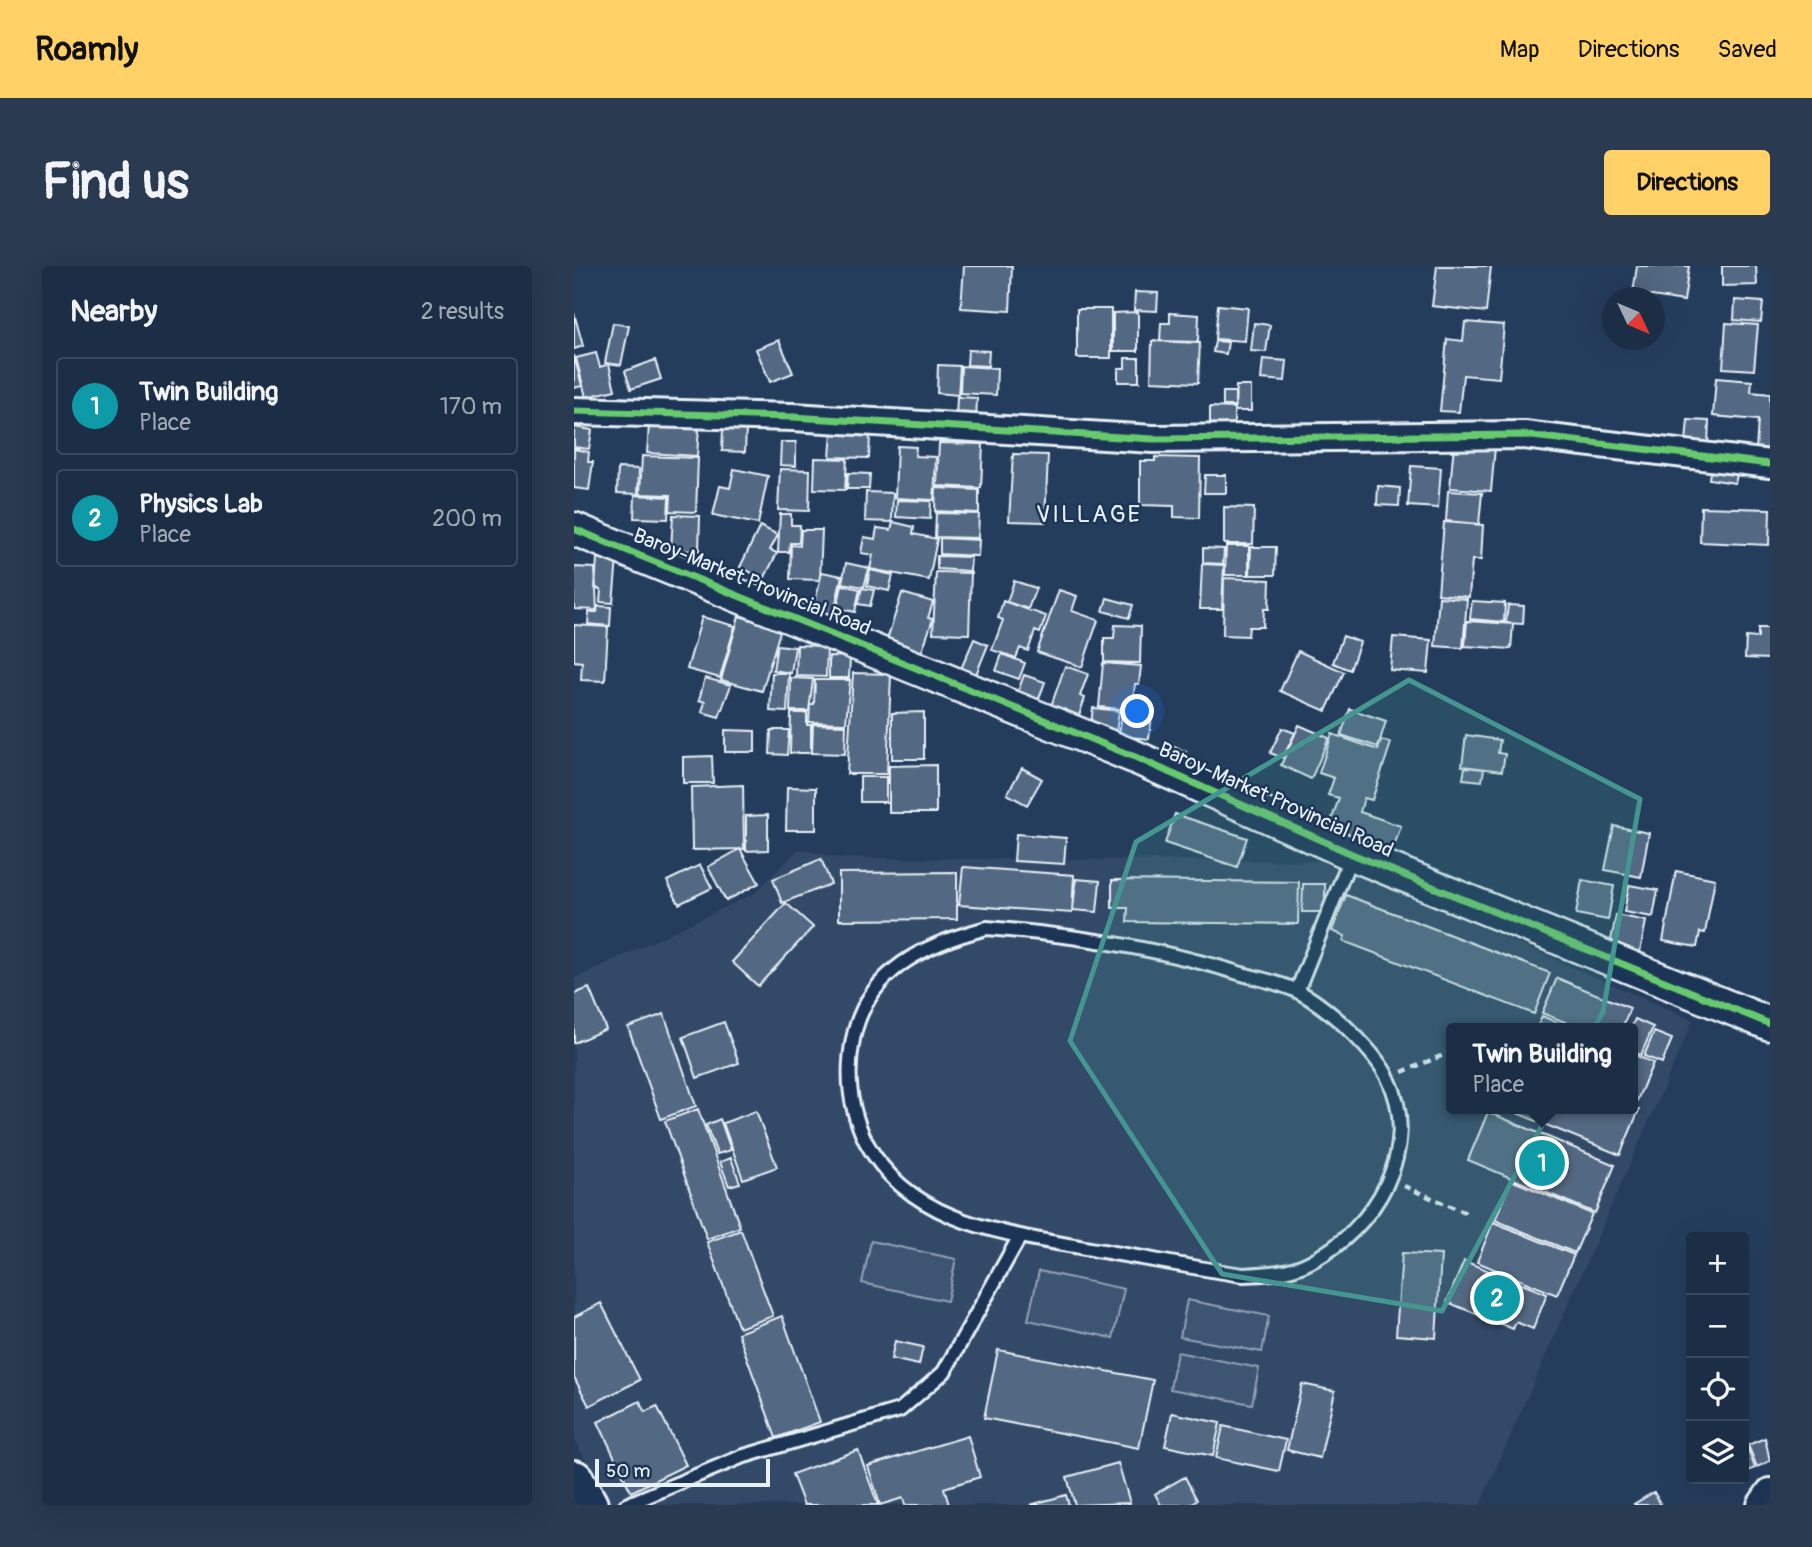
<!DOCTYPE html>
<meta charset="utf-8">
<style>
body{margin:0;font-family:Pangolin,sans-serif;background:#293a51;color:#f1f3f6}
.controls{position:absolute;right:21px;bottom:21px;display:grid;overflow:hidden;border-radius:7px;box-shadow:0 7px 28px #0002}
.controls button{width:63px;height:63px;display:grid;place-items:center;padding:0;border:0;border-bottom:2px solid #3a4a5f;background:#1c2e46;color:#f1f3f6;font:35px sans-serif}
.compass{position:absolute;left:1028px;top:21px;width:63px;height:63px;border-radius:50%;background:#1c2e46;box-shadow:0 7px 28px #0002;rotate:134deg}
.scale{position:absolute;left:21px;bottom:18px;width:175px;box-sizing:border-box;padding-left:7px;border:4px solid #e8f1f8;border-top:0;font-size:19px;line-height:24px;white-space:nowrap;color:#e8f1f8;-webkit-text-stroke:5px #1d3557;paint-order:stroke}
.you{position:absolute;left:564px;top:446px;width:24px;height:24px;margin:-18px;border:5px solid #fff;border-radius:50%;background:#1a73e8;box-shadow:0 0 0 10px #1a73e833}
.badge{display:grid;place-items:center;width:46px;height:46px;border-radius:50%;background:#ffd166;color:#fff;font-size:23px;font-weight:700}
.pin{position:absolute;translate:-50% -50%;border:4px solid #fff;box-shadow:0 2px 7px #0006}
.popup{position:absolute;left:872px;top:757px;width:192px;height:91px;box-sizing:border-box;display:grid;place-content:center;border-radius:7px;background:#1c2e46;filter:drop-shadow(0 2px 5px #0005);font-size:23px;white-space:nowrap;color:#a0a8b3}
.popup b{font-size:26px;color:#f1f3f6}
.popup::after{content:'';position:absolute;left:50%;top:100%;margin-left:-14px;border:14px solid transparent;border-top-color:#1c2e46}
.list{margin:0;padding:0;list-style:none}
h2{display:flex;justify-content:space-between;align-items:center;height:91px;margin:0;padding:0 28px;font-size:30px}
h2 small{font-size:23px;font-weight:400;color:#a0a8b3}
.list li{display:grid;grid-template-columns:46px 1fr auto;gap:21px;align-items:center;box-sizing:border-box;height:98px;margin:0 14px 14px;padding:0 14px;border:2px solid #3a4a5f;border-radius:7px}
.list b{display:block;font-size:26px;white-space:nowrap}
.list p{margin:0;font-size:23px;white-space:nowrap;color:#a0a8b3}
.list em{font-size:23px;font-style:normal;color:#a0a8b3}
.icon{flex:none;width:38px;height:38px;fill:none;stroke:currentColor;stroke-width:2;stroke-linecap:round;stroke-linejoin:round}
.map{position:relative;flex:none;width:1196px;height:1239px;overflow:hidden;border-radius:7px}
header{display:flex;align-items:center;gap:42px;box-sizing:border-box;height:98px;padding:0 35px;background:#ffd166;color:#111}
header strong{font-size:33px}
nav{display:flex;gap:38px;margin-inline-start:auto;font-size:24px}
.intro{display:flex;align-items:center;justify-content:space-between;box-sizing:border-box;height:168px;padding:0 42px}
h1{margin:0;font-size:49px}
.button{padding:18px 32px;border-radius:7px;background:#ffd166;color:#111;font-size:24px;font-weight:700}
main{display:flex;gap:42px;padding:0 42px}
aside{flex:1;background:#1c2e46;border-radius:7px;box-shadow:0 7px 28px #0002}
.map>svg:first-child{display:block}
.built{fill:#334a68;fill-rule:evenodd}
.green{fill:#3e5472;stroke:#93a2b5;stroke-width:2}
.building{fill:#536782;stroke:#e8f1f8;stroke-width:2}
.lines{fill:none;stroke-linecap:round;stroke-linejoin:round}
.service-casing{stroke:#e8f1f8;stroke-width:18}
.minor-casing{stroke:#e8f1f8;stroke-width:32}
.tertiary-casing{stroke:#e8f1f8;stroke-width:37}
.trunk-casing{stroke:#e8f1f8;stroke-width:44}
.path{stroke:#e8f1f8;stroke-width:4.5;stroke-dasharray:7 5;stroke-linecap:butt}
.service{stroke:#1d3557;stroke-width:12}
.minor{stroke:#1d3557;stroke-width:26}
.tertiary{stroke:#1d3557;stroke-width:32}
.trunk{stroke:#1d3557;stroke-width:38}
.cycleway-casing{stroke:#1d3557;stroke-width:11}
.cycleway{stroke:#67ca6e;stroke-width:7}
.marked{fill:#459590;fill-opacity:0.2;stroke:#459590;stroke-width:5;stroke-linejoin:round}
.labels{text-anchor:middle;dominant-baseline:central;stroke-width:5;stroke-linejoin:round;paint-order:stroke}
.street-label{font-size:21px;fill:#e8f1f8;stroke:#1d3557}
.quarter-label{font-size:24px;letter-spacing:2px;fill:#e8f1f8;stroke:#1d3557}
</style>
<header>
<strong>Roamly</strong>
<nav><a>Map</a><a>Directions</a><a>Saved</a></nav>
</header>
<div class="intro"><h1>Find us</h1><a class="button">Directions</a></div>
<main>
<aside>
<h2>Nearby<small>2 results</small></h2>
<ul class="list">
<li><span class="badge" style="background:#0f9aa8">1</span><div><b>Twin Building</b><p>Place</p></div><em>170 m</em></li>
<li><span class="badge" style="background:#0f9aa8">2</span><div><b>Physics Lab</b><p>Place</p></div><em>200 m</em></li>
</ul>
</aside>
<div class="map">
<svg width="1196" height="1239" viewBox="0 0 1196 1239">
<rect width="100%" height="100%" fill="#253d5d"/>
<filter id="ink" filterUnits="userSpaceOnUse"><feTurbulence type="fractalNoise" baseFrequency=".0143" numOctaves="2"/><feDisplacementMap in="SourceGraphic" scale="14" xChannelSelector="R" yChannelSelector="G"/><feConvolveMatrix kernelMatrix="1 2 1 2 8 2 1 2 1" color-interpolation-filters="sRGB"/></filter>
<g filter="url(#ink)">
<path class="built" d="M225,583L265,592L755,595L1119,754L906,1239H37L0,1173V713L181,627ZM877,762H1059V843H877Z"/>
<path class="green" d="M297,975L382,993L373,1035L288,1017Z
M465,1005L550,1023L539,1072L454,1054Z
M613,1034L695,1050L688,1086L606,1071Z
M603,1086L685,1102L678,1138L596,1123Z"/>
<path class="building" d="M390,0H438L436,45L387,42Z
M863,0H917L912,46L858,40Z
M1063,0H1115L1110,35L1059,27Z
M1148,0H1182L1183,19L1148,20Z
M561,26L584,27L583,45L560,44Z
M1161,34L1189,36L1187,56L1160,54Z
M644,39L674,42L671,75L641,73Z
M503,43H537V92H503Z
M564,46V85H539V47Z
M0,47L9,80L0,83Z
M596,47L625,49L624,76L586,75L587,57H596Z
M891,56L930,59L925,112L889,109L885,146L866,145L873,73L889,75Z
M39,57L55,60L47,99L31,97Z
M680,57L696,59L692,86L677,85Z
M1152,57L1184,59L1180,104L1149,102Z
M205,74L219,107L196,116L182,83Z
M578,75L626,77L624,117L577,115Z
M641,75L654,76L652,88L639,86Z
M394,84L415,85L414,100L393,99Z
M22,87L26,101L35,98L41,124L12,131L2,92Z
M0,89L8,120L0,122Z
M551,92H565V116H544V102H551Z
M689,93L713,95L711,115L687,113Z
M81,94L87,113L57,123L51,105Z
M364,99L386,100L384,129L363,127Z
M387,100L423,102L422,129L386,127Z
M1142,112L1178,115L1177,126L1196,128V185L1182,184L1184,154L1139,150Z
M662,120H677V145H661Z
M649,126H661V140H649Z
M383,131L403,132L402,154L382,153Z
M636,141L660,142V159L636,158Z
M1114,154L1135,155L1134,178L1112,176Z
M75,159L125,161L123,190L73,187Z
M0,161L18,164L15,183L0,181Z
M149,162L172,163L171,186L148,185Z
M258,166L296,168L295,192L256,191Z
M207,176H222V200L206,199Z
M365,177L409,178L407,222L363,220Z
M880,178L921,181L917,225L876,222Z
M323,180L342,181L341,190L362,191L360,234L321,232Z
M0,183L15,186L14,196H19L15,224L0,222Z
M439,188L474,189L471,256L435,255Z
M68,190L124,192L122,246L96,245L97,229L66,228Z
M581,191L626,192L625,252L600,251V240L566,239V195H581Z
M241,192L273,193L271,224L240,223Z
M837,200L867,202L864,242L834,240Z
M1137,200L1164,205L1161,217L1135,213Z
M44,202L65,203L64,228L43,227Z
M160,203L194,210L184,258L139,249L146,220L156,222Z
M206,203L236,204L235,245L204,244Z
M274,207L296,208L295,223H273Z
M631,209H652V227H630Z
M804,220L826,222L825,240L803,239Z
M362,222L405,224V247L361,245Z
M874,225L908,227L905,258L872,255Z
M292,226L319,227L318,256L291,255Z
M61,229L95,231L94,253L60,252Z
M323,234L357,235L356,253L322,251Z
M650,241L680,242L679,278H650Z
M1127,241L1196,243L1195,279L1126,276Z
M362,247L405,248L404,272L361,271Z
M206,248H217V259H226L225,277H216L215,286H204Z
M99,249L126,250L125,285L97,284Z
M319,256L340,261L339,268L363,273L355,314L296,303L299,289L287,287L290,271L301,273L303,262L317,264Z
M870,256L909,259L907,294H898L895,331L864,328Z
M186,260L204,269L196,284L203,287L190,313L166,301Z
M227,264H248L246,314L216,313L217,279L226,280Z
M366,272L405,274L404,290L366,288Z
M652,280H675V309H651Z
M677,281H702L701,309H676Z
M629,282L650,283L649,298L629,297Z
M363,290L397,291L396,305L363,303Z
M23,292L43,293L39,337L26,336L27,323L21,322Z
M272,297L295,302L290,321L268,317Z
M628,298L650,299L648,343H626Z
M0,301L21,302L23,344L0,343Z
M296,304L319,309L315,325L293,320Z
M248,306L268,310L259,350L239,345Z
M362,306L397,307L395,368L359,367Z
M650,312L696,314L695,343H690L689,361H675L674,370L649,369Z
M440,315L462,322L454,343L433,336Z
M268,319L286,323L281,346L263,342Z
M288,322L300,324L296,340L284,338Z
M485,324L503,330L498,345L524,354L508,401L463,386Z
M328,327L359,336L354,352L359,353L346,391L311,380Z
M865,331L893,333L889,382L861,380Z
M533,332L559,339L555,352L529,345Z
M429,335L472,350L466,367L461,365L454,385L446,382L442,392L418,384L429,354L424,352Z
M898,335L931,337L930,356L896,353Z
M934,339L950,340L949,358L932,357Z
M24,340L37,341L36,360L14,358L15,346H23Z
M165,350L207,362L188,425L147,414Z
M128,351L161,360L146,412L113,403Z
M893,355L939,358L937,383L891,380Z
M0,359L34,361L31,415L7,414L8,396L0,395Z
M541,359L567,360L566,397L530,396V372H540Z
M1184,362H1196V393L1171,392L1172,371L1184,372Z
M769,370L786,376L776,404L759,397Z
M819,371L857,374L854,407L816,404Z
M400,373L414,379L401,411L386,405Z
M203,379L221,381L217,407L199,404Z
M223,379L253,380L252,411L222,410Z
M724,385L770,406L752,445L706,425Z
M428,388L451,397L445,413L422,405Z
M255,390L276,391L275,412H255Z
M529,397L567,400L565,418H561L558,444L525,441Z
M491,400L514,408L506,430L511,432L504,452L476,443Z
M198,407H215L213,446L196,445Z
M279,407L317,408L313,508H273Z
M450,409L471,416L464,435L443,428Z
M131,412L157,419L145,451L128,446L131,436L125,434Z
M217,412L239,413L235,445H216Z
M241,414H276L272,457L235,456L236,438H240Z
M519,442L545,445L542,467L516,464Z
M776,443L812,455L804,481L767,469Z
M350,446V493H318V447Z
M217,447H233V459H237V487H216Z
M548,447L578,450L575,473L558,471L557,479L544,477Z
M239,458L272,459L271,488L238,487Z
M725,459L755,472L737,513L707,499Z
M708,462L721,467L709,492L696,487Z
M151,464L181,465V486H151Z
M197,464H215L213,489L196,488Z
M758,468L804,484L807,474L817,477L798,534L790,532L786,546L827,560L816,592L752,570L765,532L754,529L760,512L745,507Z
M892,469L926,474L924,487L931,488L928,505L888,500Z
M593,478L612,486L605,503L586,495Z
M138,490L139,517H109V491Z
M362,499V547H315V500Z
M891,501L910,503L908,515L889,513Z
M448,502L468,513L453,539L433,528Z
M286,511H312V536H286Z
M169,519L170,583L118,584L117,521Z
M213,521L242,522V564H212Z
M601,548L673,572L663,601L591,577Z
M194,549V584L172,585V550Z
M1040,560L1075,567L1067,611L1031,604Z
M442,568L492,572L490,598L440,595Z
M166,583L185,617L152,635L134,601Z
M247,593L257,618L208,637L199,613Z
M126,599L138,622L105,638L93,615Z
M389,601L500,609L498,647L385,639Z
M1102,605L1141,613L1131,667L1126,666L1123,681L1089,675Z
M383,606V653L265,654V607Z
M502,613L526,615L523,646L499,644Z
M538,614L725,616L724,658L553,656L554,642H538Z
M1008,614L1040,620L1034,654L1002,648Z
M729,618H751V646H728Z
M1055,619L1084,624L1079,651L1050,646Z
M772,629L976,707L960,748L769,675L771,670L758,665Z
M212,637L239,661L184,720L158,696Z
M1042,649L1072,655L1066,686L1036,680Z
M983,712L1056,742L1048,762H1006L968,747Z
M15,722L32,763L0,777V728Z
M90,748L122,840L87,853L54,761Z
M968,750L996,762H963Z
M1061,753L1079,761L1067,789L1059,786L1057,762Z
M150,756L165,797L123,812L109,771Z
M1080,766L1098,773L1088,797L1070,790Z
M1059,788L1079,797L1062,837L1059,836Z
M1059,841L1065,844L1046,889L933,843Z
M124,843L166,961L133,973L91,855Z
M182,845L203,901L169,913L149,857Z
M914,846L1041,899L1021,947L894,894Z
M146,853L157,884L143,888L132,859Z
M157,892L166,917L155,920L146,896Z
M937,914L1018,948L1001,987L921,954Z
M919,956L1000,989L983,1029L903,996Z
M167,964L199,1050L165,1062L133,976Z
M828,987L867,989L862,1072L822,1069Z
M890,995L973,1028L959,1063L942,1056L939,1063L873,1036Z
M27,1037L66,1114L15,1140L0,1111V1051Z
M208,1050L246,1156L202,1172L164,1067Z
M321,1075L349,1081L345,1099L317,1093Z
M424,1084L579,1114L565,1182L410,1152Z
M728,1118L761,1125L746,1192L713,1184Z
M66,1135L71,1146L83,1140L112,1199L57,1226L24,1156Z
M598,1147L646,1157L639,1190L591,1180Z
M649,1160L712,1174L705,1205L642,1192Z
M394,1170L406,1211L370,1222L375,1239H331L329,1232L306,1239L294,1200Z
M1191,1172L1196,1195L1183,1201L1174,1179Z
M1170,1174L1181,1202L1170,1207Z
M284,1184L304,1239H230L218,1208Z
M544,1197L556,1237L501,1239L493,1211Z
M611,1211L623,1234L615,1239H587L581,1228Z
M1080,1226L1087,1239H1061L1060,1238Z
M492,1229L495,1239H456Z"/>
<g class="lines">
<defs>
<path id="service" d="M413,662C500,669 584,682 668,708C686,713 707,717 723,725C740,733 756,747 770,759C786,774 804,792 814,812C849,883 801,963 736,996C715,1007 692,1008 669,1009C620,1002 571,992 522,984C437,968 337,960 292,876C276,844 272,808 279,773C293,704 351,678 413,662Z
M723,725L778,588
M52,1239L167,1191L326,1144L370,1106L446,970"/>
<path id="minor" d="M0,145L219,151L579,173L950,169L1196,198
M1187,1239L1196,1226"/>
<path id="tertiary" d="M0,263L561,491L778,588L1196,758"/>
<path id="trunk" d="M0,1214L14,1239"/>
</defs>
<use href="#service" class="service-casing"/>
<use href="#minor" class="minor-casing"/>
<use href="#tertiary" class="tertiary-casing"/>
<use href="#trunk" class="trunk-casing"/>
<path class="path" d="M828,806L877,786
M830,920L894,948"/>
<use href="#service" class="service"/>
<use href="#minor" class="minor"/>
<use href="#tertiary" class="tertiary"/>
<use href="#trunk" class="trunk"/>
<defs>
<path id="cycleway" d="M0,145L219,151L579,173L950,169L1196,198
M0,263L561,491L778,588L1196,758"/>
</defs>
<use href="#cycleway" class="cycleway-casing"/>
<use href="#cycleway" class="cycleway"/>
</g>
</g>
<path class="marked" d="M835,414L1066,533L1029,746L868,1045L648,1008L496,775L562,576Z"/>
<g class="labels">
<g class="street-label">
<text transform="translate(178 316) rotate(22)">Baroy-Market Provincial Road</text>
<text transform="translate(702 534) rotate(24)">Baroy-Market Provincial Road</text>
</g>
<g class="quarter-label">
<text x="515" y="248">VILLAGE</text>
</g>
</g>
</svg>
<div class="controls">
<button>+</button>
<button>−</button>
<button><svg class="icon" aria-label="locate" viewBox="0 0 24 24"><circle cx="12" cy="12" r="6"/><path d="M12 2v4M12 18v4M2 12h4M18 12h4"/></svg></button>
<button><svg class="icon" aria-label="layers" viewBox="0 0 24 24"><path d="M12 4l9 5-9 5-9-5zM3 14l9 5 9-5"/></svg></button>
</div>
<svg class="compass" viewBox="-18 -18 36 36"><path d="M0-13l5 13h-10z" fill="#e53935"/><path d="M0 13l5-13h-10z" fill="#a0a8b3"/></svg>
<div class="scale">50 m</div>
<div class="you"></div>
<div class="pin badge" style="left:968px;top:897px;background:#0f9aa8">1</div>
<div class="popup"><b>Twin Building</b>Place</div>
<div class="pin badge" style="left:923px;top:1032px;background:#0f9aa8">2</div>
</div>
</main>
